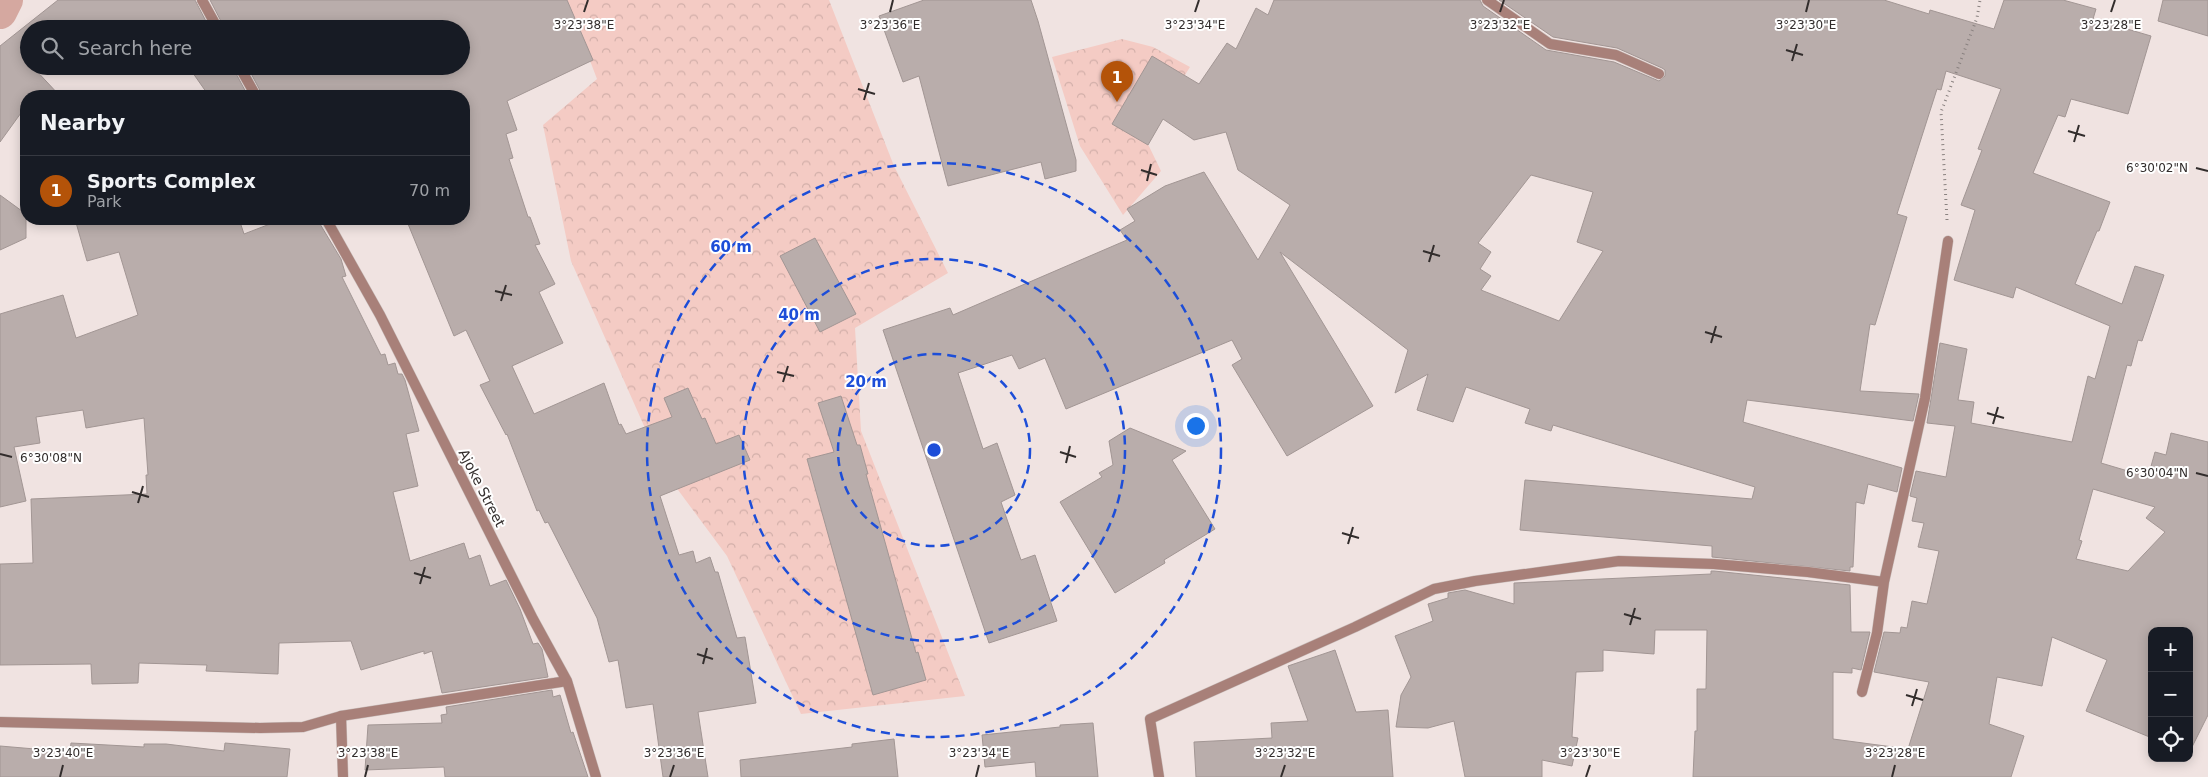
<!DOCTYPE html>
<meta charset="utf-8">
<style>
body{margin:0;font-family:"DejaVu Sans",sans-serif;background:#20242c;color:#f1f3f6}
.controls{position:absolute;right:15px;bottom:15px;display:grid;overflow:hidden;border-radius:10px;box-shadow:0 2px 12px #0003}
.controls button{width:45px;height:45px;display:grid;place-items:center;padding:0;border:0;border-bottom:1px solid #363941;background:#171b24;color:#f1f3f6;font:25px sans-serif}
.you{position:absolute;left:1195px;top:425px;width:18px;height:18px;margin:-12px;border:4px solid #fff;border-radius:50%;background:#1a73e8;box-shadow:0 0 0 8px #1a73e833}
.badge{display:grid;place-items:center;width:32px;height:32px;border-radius:50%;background:#b45309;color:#fff;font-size:16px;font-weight:700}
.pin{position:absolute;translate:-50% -41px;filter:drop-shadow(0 1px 2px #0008)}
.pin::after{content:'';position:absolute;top:26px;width:18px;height:15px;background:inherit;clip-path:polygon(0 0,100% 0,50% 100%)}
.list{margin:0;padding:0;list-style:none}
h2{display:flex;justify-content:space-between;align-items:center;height:65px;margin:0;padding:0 20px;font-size:21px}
h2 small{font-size:16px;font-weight:400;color:#9ea1a6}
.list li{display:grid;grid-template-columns:32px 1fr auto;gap:15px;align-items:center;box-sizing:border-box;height:70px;padding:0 20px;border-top:1px solid #363941}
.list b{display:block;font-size:19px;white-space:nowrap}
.list p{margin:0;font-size:16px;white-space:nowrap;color:#9ea1a6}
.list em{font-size:16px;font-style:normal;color:#9ea1a6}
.icon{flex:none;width:28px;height:28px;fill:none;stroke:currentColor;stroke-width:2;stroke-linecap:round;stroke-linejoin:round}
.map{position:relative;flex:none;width:2208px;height:777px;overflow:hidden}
.search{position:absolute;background:#171b24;box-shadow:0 2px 12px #0003;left:20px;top:20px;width:450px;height:55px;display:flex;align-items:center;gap:12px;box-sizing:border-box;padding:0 18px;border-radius:28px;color:#9ea1a6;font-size:19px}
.panel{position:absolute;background:#171b24;box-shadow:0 2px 12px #0003;left:20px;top:90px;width:450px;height:135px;border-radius:20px}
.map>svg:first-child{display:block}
.park{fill:url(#park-crowns)}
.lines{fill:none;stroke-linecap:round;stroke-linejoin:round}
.canal{stroke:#d5a8a0;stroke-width:34}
.building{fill:#b9adab;stroke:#a29694;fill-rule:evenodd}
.lane-casing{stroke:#cabfbd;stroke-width:11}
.street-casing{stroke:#cabfbd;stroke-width:11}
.path{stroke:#8a8280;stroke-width:3;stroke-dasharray:1 4;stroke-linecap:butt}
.lane{stroke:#a88079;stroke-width:10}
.street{stroke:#a88079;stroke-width:10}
.ticks{fill:none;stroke:#322d2c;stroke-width:2}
.ring{fill:none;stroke:#1d4ed8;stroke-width:2.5;stroke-dasharray:9 6}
.labels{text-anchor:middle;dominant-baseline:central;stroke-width:4;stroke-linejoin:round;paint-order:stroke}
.street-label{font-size:14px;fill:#322d2c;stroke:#fff}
.ticks-label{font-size:12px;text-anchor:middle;fill:#322d2c;stroke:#fff;stroke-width:4;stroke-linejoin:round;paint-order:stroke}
.centre{fill:#1d4ed8;stroke:#fff;stroke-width:2.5}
.ring-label{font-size:15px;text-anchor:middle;font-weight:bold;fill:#1d4ed8;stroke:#fff;stroke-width:4;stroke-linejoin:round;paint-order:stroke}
</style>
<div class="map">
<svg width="2208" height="777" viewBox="0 0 2208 777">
<defs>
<pattern id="park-crowns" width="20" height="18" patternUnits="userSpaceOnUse" patternTransform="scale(1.25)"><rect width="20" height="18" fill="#f4cbc4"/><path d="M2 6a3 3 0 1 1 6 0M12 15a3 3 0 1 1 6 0" fill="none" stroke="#d2afa9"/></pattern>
</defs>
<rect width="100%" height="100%" fill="#f0e3e1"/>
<path class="park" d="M567,0H829L894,166L948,273L855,328L861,431L965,696L801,714L727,556L664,471L571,261L543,125L597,79Z
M1122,39L1153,47L1190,67L1145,138L1161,171L1123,215L1080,146L1052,57Z"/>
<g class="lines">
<path class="canal" d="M0,12L6,0"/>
</g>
<path class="building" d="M58,0H195L210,29H29V66H32L60,96H26V106L0,142V46Z
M210,0H567L593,60L507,101L517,130L506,134L513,158L509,159L528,217H530L540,244L535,245L555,284L539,292L563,343L512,366L534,414L604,383L619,425L621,424L626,434L672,417L664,398L688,388L702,419L705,418L716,444L739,435L750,460L660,496L679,555L693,551L696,563L710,557L715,572H718L737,638L745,637L756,703L698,712L708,777H663L653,704L626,708L618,660L609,662L597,618L548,522L545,523L539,510L537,511L507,434L506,435L480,385L490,381L466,330L454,336L406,219H464V96H263L247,66H461V29H225Z
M924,0H1031L1038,21L1076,160V171L1045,179L1041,162L948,186L919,76L903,82L879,16Z
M1274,0H1480L1483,6L1546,50L1614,62L1659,81L1665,76V70L1662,68L1617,48L1553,37L1499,0H1884L1929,14L1930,10L1994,29L2004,0H2063L2096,9L2093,19L2151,36L2128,114L2071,99L2065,117L2058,115L2033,173L2110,202L2099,231H2097L2075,284L2122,304L2135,266L2164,275L2142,341L2138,340L2131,366L2127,365L2101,463L2148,477L2155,452L2166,455L2171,433L2208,442V715L2190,751L2189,631H2152V738L2086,711L2107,660L2052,637L2042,686L1997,677L1989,724L2024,736L2011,777H1693L1695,731H1697V689H1706L1707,630H1655L1654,654L1603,650V671L1576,672L1572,737L1578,738L1572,766L1542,760V777H1465L1454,721L1428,728L1396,727L1401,695L1411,677L1395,636L1433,621L1428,604L1448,598V593L1465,590L1514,604V583L1711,574V571H1714L1850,585L1851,632H1870L1861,670L1852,668V673L1833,672V739L1908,749L1929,682L1874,672L1884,632L1900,633L1901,627L1907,628L1912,601L1927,604L1939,551L1918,547L1924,523L1912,521L1917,498L1910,496L1916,471L1946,477L1955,426L1927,423L1940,343L1967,349L1958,400L1974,402L1971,423L2072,442L2088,376L2095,379L2110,326L2016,287L2013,298L1954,280L1975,210L1961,205L1982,150L1978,149L2001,89L1946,71L1941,90L1937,89L1897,214L1907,217L1875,325L1870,324L1860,391L1919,394L1913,421L1747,400L1743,422L1902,468L1897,492L1868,484L1864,504L1856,502L1853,567H1850V571L1712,557V546L1520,530L1525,480L1752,499L1755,487L1553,425L1551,431L1525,423L1530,409L1466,387L1453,422L1417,410L1428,374L1395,393L1408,350L1280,252L1373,406L1287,456L1232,365L1242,359L1232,340L1066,409L1045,358L1019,369L1012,355L958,373L983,449L997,443L1015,495L1001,502L1021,560L1035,555L1057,621L989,643L883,330L950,308L953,315L1127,240L1120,230L1135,221L1127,209L1165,186L1204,172L1258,260L1290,205L1238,170L1226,132L1194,140L1163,119L1148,145L1112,124L1152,56L1199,84L1227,43L1236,49L1256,8L1268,15ZM1531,175L1593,192L1577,242L1603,251L1559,321L1481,290L1491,276L1480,269L1491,252L1478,243ZM2093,489L2155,507L2146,518L2165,532L2128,571L2076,559L2082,541L2079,540Z
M2163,0H2208V36L2158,21Z
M188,66H232L248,96H209Z
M0,195L26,214V238L0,250Z
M75,219H239L244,234L283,219H317L341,259L346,276L342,277L381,355L385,354L388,365L395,363L398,374H402L405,380L419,431L406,434L418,486L393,492L410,561L464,543L469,559L480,555L490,586L506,580L520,609L533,644L538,643L542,649L548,677L442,693L432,651L424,654V651L361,670L351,641L279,643L278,674L206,671L207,665L139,663L138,683L92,684L91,664L0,665V564L33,563L31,499L147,494L146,475H148L144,418L86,428L83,410L36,417L40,443L14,447L26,501L0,507V314L63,295L76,338L138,315L119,252L87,261Z
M815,238L856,314L820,332L780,256Z
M841,396L857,445H860L868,474H866L916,653L918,652L926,680L873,695L807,459L834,452L818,403Z
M1130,428L1186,451L1172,460L1215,529L1164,560L1165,563L1115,593L1060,502L1102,477L1099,473L1113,465L1109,441Z
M1335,650L1356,712L1388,710L1393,777H1196L1194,742L1272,738L1271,723L1308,721L1288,666Z
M552,690L553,697L560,695L571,733L573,732L588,777H445L444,767L365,770L368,725L442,723L441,715L447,714L446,707Z
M1093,723L1098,777H1036L1035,762L985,767L982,735L1060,727V725Z
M894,739L898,777H741L740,760L852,747V744Z
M71,743L144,747V744H166L224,751L225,743L290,749L287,777H0V746L70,752Z"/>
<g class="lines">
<defs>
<path id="lane" d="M341,716L343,777"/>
<path id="street" d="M202,0L218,29
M1487,0L1550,44L1616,55L1659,74
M239,66L256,96
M326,219L380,315L533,619L567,681L596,777
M1862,692L1877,633L1884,582L1925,398L1948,241
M0,722L260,728L303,727L341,716L567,681
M1159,777L1150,719L1355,627L1434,589L1475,581L1619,561L1714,564L1808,572L1884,582"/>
</defs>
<use href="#lane" class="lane-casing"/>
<use href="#street" class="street-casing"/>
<path class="path" d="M1947,220L1941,112L1977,18L1980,0"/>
<use href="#lane" class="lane"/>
<use href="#street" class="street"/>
</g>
<path class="ticks" d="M584,12L588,0M890,12L893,0M1195,12L1199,0M1500,12L1504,0M1806,12L1809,0M2111,12L2115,0M1786,50L1803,55M1792,61L1797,44M858,89L875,94M864,100L869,83M2068,131L2085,136M2074,142L2079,125M2196,168L2208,171M1141,170L1157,175M1147,181L1151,164M1423,251L1440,256M1429,262L1434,245M495,291L512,295M501,301L506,285M1705,332L1722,337M1711,343L1716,326M777,372L794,376M783,382L788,366M1987,413L2004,418M1993,424L1998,407M1060,452L1076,457M0,454L12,457M1066,463L1070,446M2196,473L2208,476M132,492L149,497M138,503L143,486M1342,533L1359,538M1348,544L1353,527M414,573L431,578M420,584L425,567M1624,614L1641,619M1630,625L1635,608M697,654L713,659M703,664L707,648M1906,695L1923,700M1912,706L1917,689M60,777L63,765M365,777L368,765M670,777L674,765M976,777L979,765M1281,777L1285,765M1586,777L1590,765M1892,777L1895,765"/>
<g class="ring">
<circle cx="934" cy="450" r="96"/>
<circle cx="934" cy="450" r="191"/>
<circle cx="934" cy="450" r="287"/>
</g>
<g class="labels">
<g class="street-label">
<text transform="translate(482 488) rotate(63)">Ajoke Street</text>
</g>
</g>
<g class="ticks-label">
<text x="584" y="29">3°23'38"E</text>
<text x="890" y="29">3°23'36"E</text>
<text x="1195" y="29">3°23'34"E</text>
<text x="1500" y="29">3°23'32"E</text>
<text x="1806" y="29">3°23'30"E</text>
<text x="2111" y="29">3°23'28"E</text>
<text x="2157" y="172">6°30'02"N</text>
<text x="51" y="462">6°30'08"N</text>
<text x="2157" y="477">6°30'04"N</text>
<text x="63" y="757">3°23'40"E</text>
<text x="368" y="757">3°23'38"E</text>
<text x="674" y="757">3°23'36"E</text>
<text x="979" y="757">3°23'34"E</text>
<text x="1285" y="757">3°23'32"E</text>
<text x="1590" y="757">3°23'30"E</text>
<text x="1895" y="757">3°23'28"E</text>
</g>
<circle cx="934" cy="450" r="8" class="centre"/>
<g class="ring-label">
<text x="731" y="252">60 m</text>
<text x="799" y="320">40 m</text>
<text x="866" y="387">20 m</text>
</g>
</svg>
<div class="controls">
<button>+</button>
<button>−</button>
<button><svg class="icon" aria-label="locate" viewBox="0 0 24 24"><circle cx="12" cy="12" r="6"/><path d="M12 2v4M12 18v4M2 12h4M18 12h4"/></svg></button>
</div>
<div class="you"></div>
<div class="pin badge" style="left:1117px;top:102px">1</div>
<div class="search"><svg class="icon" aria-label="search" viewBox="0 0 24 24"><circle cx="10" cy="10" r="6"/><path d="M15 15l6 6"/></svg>Search here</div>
<section class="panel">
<h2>Nearby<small></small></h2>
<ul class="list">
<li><span class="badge">1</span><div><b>Sports Complex</b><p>Park</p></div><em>70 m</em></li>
</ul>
</section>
</div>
